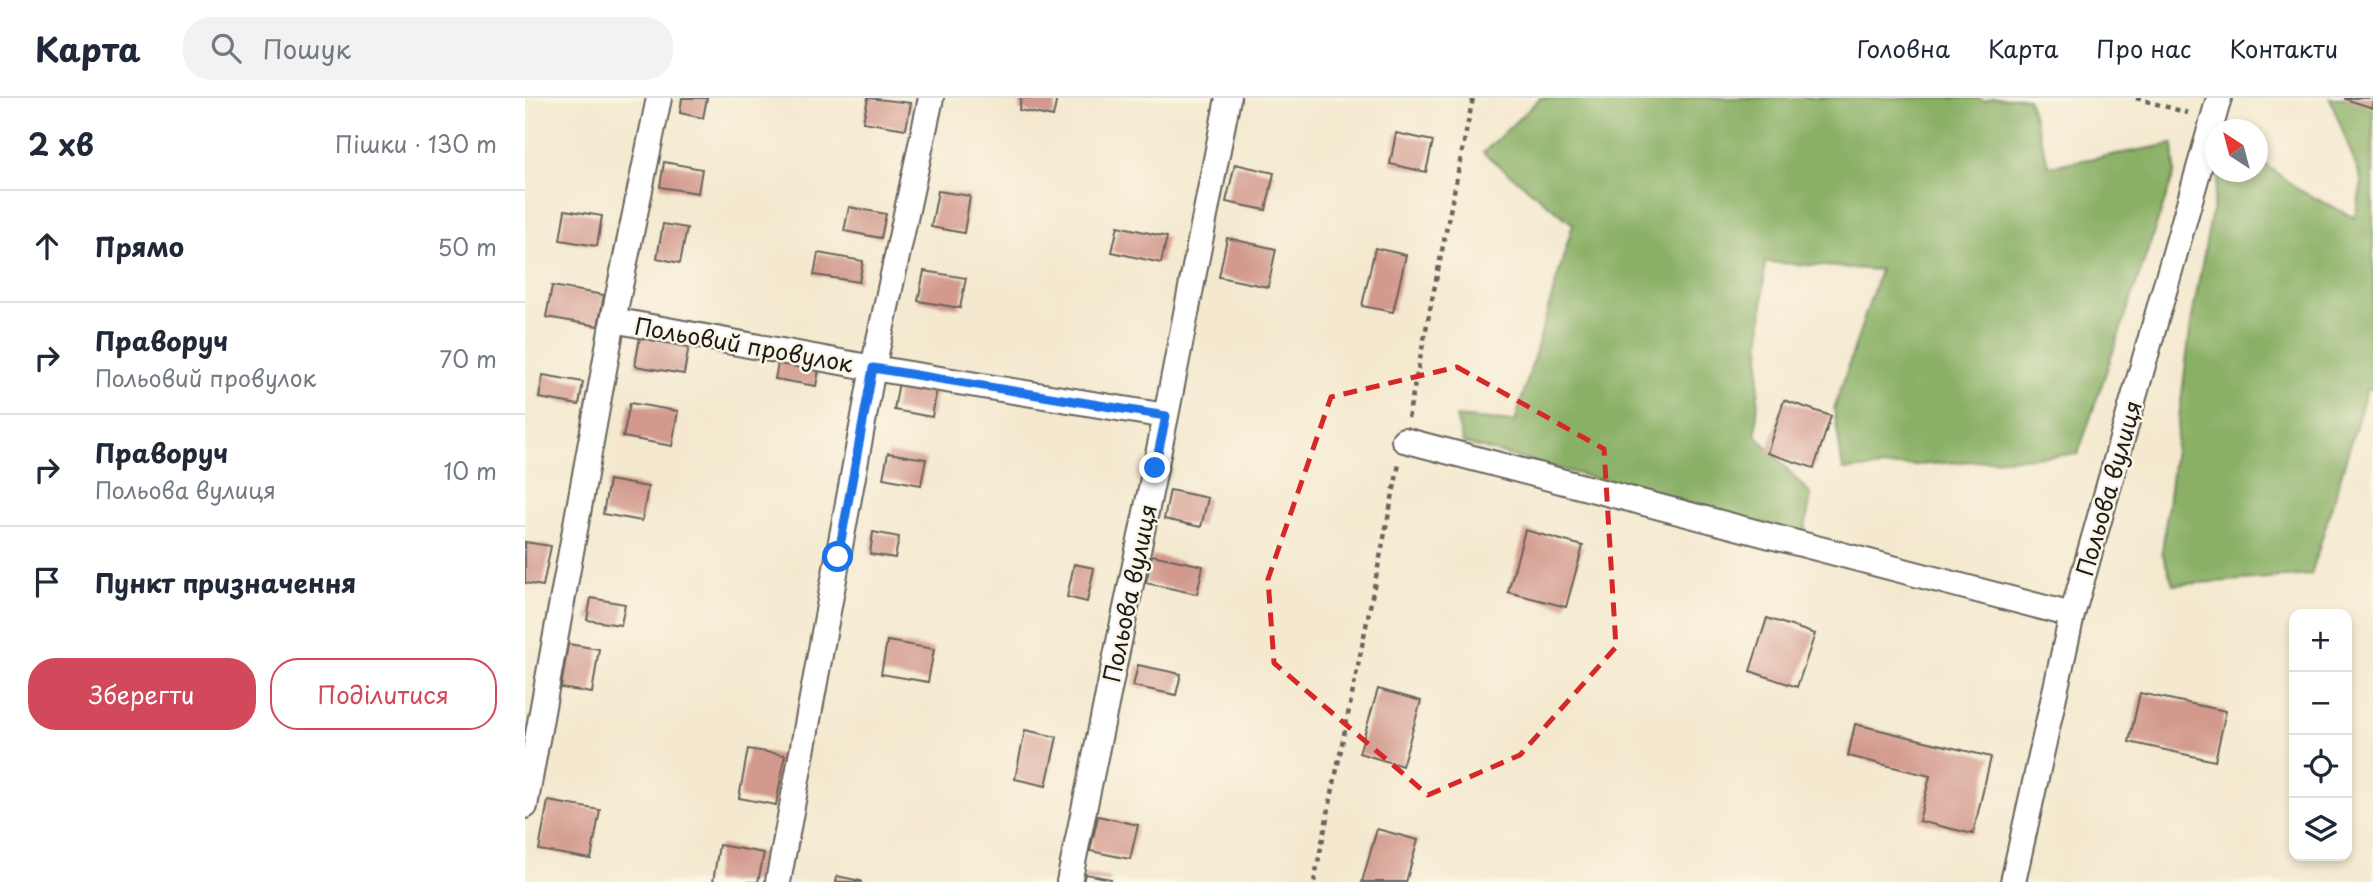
<!DOCTYPE html>
<html lang="uk">
<meta charset="utf-8">
<style>
body{margin:0;font-family:"Playpen Sans",sans-serif;background:#f2f2f3;color:#1f2937}
.controls{position:absolute;right:21px;bottom:21px;display:grid;overflow:hidden;border-radius:14px;box-shadow:0 4px 10px #0003}
.controls button{width:63px;height:63px;display:grid;place-items:center;padding:0;border:0;border-bottom:2px solid #e0e1e3;background:#fff;color:#1f2937;font:35px sans-serif}
.compass{position:absolute;left:1680px;top:21px;width:63px;height:63px;border-radius:50%;background:#fff;box-shadow:0 4px 10px #0003;rotate:324deg}
.stop{position:absolute;width:21px;height:21px;margin:-16px;border:5px solid #1a73e8;border-radius:50%;background:#fff}
.stop.end{background:#1a73e8;border-color:#fff;box-shadow:0 2px 7px #0008}
.list{margin:0;padding:0;list-style:none}
h2{display:flex;justify-content:space-between;align-items:center;height:91px;margin:0;padding:0 28px;font-size:30px}
h2 small{font-size:23px;font-weight:400;color:#747a83}
.list li{display:grid;grid-template-columns:46px 1fr auto;gap:21px;align-items:center;box-sizing:border-box;height:112px;padding:0 28px;border-top:2px solid #e0e1e3}
.list b{display:block;font-size:26px;white-space:nowrap}
.list p{margin:0;font-size:23px;white-space:nowrap;color:#747a83}
.list em{font-size:23px;font-style:normal;color:#747a83}
.actions{display:flex;gap:14px;padding:21px 28px}
.actions a{flex:1;padding:16px 0;border:2px solid #d1495b;border-radius:28px;text-align:center;font-size:24px;color:#d1495b}
.actions .main{background:#d1495b;color:#fff}
.icon{flex:none;width:38px;height:38px;fill:none;stroke:currentColor;stroke-width:2;stroke-linecap:round;stroke-linejoin:round}
.map{position:relative;flex:none;width:1848px;height:784px;overflow:hidden}
header{display:flex;align-items:center;gap:42px;box-sizing:border-box;height:98px;padding:0 35px;background:#fff;border-bottom:2px solid #e0e1e3}
header strong{font-size:33px}
nav{display:flex;gap:38px;margin-inline-start:auto;font-size:24px}
.search{width:490px;height:63px;background:#f2f2f3;display:flex;align-items:center;gap:18px;box-sizing:border-box;padding:0 24px;border-radius:28px;color:#747a83;font-size:26px}
main{display:flex}
aside{flex:1;background:#fff}
.map>svg:first-child{display:block}
.forest{fill:#8ab066;stroke:#536641;stroke-width:2}
.building{fill:#d2998c}
.lines{fill:none;stroke-linecap:round;stroke-linejoin:round}
.minor-casing{stroke:#68645b;stroke-width:28}
.path{stroke:#68645b;stroke-width:4.5;stroke-dasharray:5 5;stroke-linecap:butt}
.minor{stroke:#fff;stroke-width:24}
.route{stroke:#1a73e8;stroke-width:9}
.marked{fill:none;stroke:#d62828;stroke-width:5;stroke-dasharray:14 9;stroke-linejoin:round}
.labels{text-anchor:middle;dominant-baseline:central;stroke-width:5;stroke-linejoin:round;paint-order:stroke}
.street-label{font-size:23px;fill:#1c1c1c;stroke:#fcf5e5}
</style>
<header>
<strong>Карта</strong>
<div class="search"><svg class="icon" aria-label="search" viewBox="0 0 24 24"><circle cx="10" cy="10" r="6"/><path d="M15 15l6 6"/></svg>Пошук</div>
<nav><a>Головна</a><a>Карта</a><a>Про нас</a><a>Контакти</a></nav>
</header>
<main>
<aside>
<h2>2 хв<small>Пішки · 130 m</small></h2>
<ul class="list">
<li><svg class="icon" aria-label="ahead" viewBox="0 0 24 24"><path d="M12 20V5M6 11l6-6 6 6"/></svg><div><b>Прямо</b></div><em>50 m</em></li>
<li><svg class="icon" aria-label="right" viewBox="0 0 24 24"><path d="M7 20v-9h11M14 6l5 5-5 5"/></svg><div><b>Праворуч</b><p>Польовий провулок</p></div><em>70 m</em></li>
<li><svg class="icon" aria-label="right" viewBox="0 0 24 24"><path d="M7 20v-9h11M14 6l5 5-5 5"/></svg><div><b>Праворуч</b><p>Польова вулиця</p></div><em>10 m</em></li>
<li><svg class="icon" aria-label="arrive" viewBox="0 0 24 24"><path d="M6 21V4h12l-3 4 3 4H6"/></svg><div><b>Пункт призначення</b></div></li>
</ul>
<div class="actions"><a class="main">Зберегти</a><a>Поділитися</a></div>
</aside>
<div class="map">
<svg width="1848" height="784" viewBox="0 0 1848 784">
<rect width="100%" height="100%" fill="#fcf5e5"/>
<filter id="ink" filterUnits="userSpaceOnUse"><feTurbulence type="fractalNoise" baseFrequency=".0143" numOctaves="2"/><feDisplacementMap in="SourceGraphic" scale="14" xChannelSelector="R" yChannelSelector="G"/><feConvolveMatrix kernelMatrix="1 2 1 2 8 2 1 2 1" color-interpolation-filters="sRGB"/></filter>
<filter id="wash" filterUnits="userSpaceOnUse"><feTurbulence type="fractalNoise" baseFrequency=".00686" numOctaves="4" result="noise"/><feDisplacementMap in="SourceGraphic" scale="28" xChannelSelector="R" yChannelSelector="G"/><feGaussianBlur stdDeviation="1.57" result="paint"/><feColorMatrix in="noise" values="0 0 0 0 0 0 0 0 0 0 0 0 0 0 0 0 0 1.4 0 .05"/><feComposite in="paint" operator="in"/></filter>
<g filter="url(#wash)">
<rect width="100%" height="100%" fill="#f4e9cf"/>
<path class="forest" d="M1015,0H1452L1460,3L1467,0H1503L1524,68L1648,46L1650,73L1553,356L1318,372L1309,311L1355,172L1240,164L1231,337L1286,397L1279,437L938,345L931,319L990,324L1048,126L958,55Z
M1805,0H1848V291H1842L1786,477L1648,487L1637,454L1666,225L1694,75L1732,74L1733,61L1776,93L1830,120L1837,84Z"/>
<g id="blocks">
<path class="building" d="M157,0H182L178,20L155,15Z
M343,0L386,5L381,31L338,24Z
M496,0H532L528,19L494,12Z
M1820,0H1848V10L1820,1Z
M871,35L908,43L901,74L865,66Z
M139,64L177,71L173,95L135,89Z
M710,66L749,75L741,112L701,104Z
M413,93L445,98L439,135L406,129Z
M324,109L361,116L356,140L319,133Z
M40,112L77,118L72,148L35,142Z
M138,126L162,130L155,165L132,160Z
M593,128L642,139L636,165L587,154Z
M702,140L751,151L743,189L694,179Z
M850,150L881,157L868,214L837,208Z
M293,155L338,163L334,184L289,177Z
M399,173L441,180L435,210L393,203Z
M27,188L79,197L73,228L21,219Z
M115,239L164,247L159,276L110,268Z
M254,260L295,267L291,288L250,281Z
M18,277L58,284L54,307L14,300Z
M374,284L412,290L407,319L369,312Z
M1259,302L1306,318L1289,370L1242,355Z
M105,305L153,313L147,348L98,339Z
M363,355L401,361L396,387L358,380Z
M84,382L123,389L117,423L78,416Z
M645,392L683,400L676,429L639,421Z
M1000,432L1058,448L1041,509L983,494Z
M348,434L374,439L370,460L345,456Z
M0,444L26,448L18,488L0,485Z
M627,457L678,468L672,496L621,485Z
M549,466L569,470L562,504L542,499Z
M66,500L100,506L96,527L62,522Z
M1242,520L1290,536L1272,589L1225,573Z
M362,543L409,551L403,584L356,576Z
M43,546L74,551L67,595L36,590Z
M613,567L656,576L651,597L608,588Z
M853,591L896,603L877,668L834,655Z
M1615,595L1701,613L1690,663L1604,644Z
M1330,626L1466,659L1448,736L1394,723L1405,678L1323,658Z
M500,632L532,639L521,688L490,681Z
M223,651L260,657L251,707L214,700Z
M23,703L75,712L66,761L14,752Z
M573,718L613,727L605,761L565,753Z
M852,731L893,742L881,784H837Z
M194,747L239,755L233,784H188Z
M560,776L586,781L585,784H558Z
M312,778L336,783V784H311Z"/>
</g>
</g>
<g filter="url(#ink)">
<use href="#blocks" fill-opacity="0" stroke="#68645b" stroke-width="2"/>
<g class="lines">
<defs>
<path id="minor" d="M88,222L348,270L641,318
M879,342L1547,517
M0,708L88,222L134,0
M253,784L348,270L406,0
M544,784L641,318L703,0
M1488,784L1547,517L1694,0"/>
</defs>
<use href="#minor" class="minor-casing"/>
<path class="path" d="M1611,0L1663,15
M883,320L948,0
M789,784L874,366"/>
<use href="#minor" class="minor"/>
</g>
</g>
<g class="lines" filter="url(#ink)">
<path class="route" d="M313,459L348,270L641,318L630,370"/>
</g>
<path class="marked" d="M932,269L1079,351L1091,549L995,657L903,697L749,565L743,481L806,299Z"/>
<g class="labels">
<g class="street-label">
<text transform="translate(219 246) rotate(10)">Польовий провулок</text>
<text transform="translate(1583 390) rotate(-74)">Польова вулиця</text>
<text transform="translate(604 495) rotate(-78)">Польова вулиця</text>
</g>
</g>
</svg>
<div class="controls">
<button>+</button>
<button>−</button>
<button><svg class="icon" aria-label="locate" viewBox="0 0 24 24"><circle cx="12" cy="12" r="6"/><path d="M12 2v4M12 18v4M2 12h4M18 12h4"/></svg></button>
<button><svg class="icon" aria-label="layers" viewBox="0 0 24 24"><path d="M12 4l9 5-9 5-9-5zM3 14l9 5 9-5"/></svg></button>
</div>
<svg class="compass" viewBox="-18 -18 36 36"><path d="M0-13l5 13h-10z" fill="#e53935"/><path d="M0 13l5-13h-10z" fill="#747a83"/></svg>
<div class="stop" style="left:313px;top:459px"></div>
<div class="stop end" style="left:630px;top:370px"></div>
</div>
</main>
